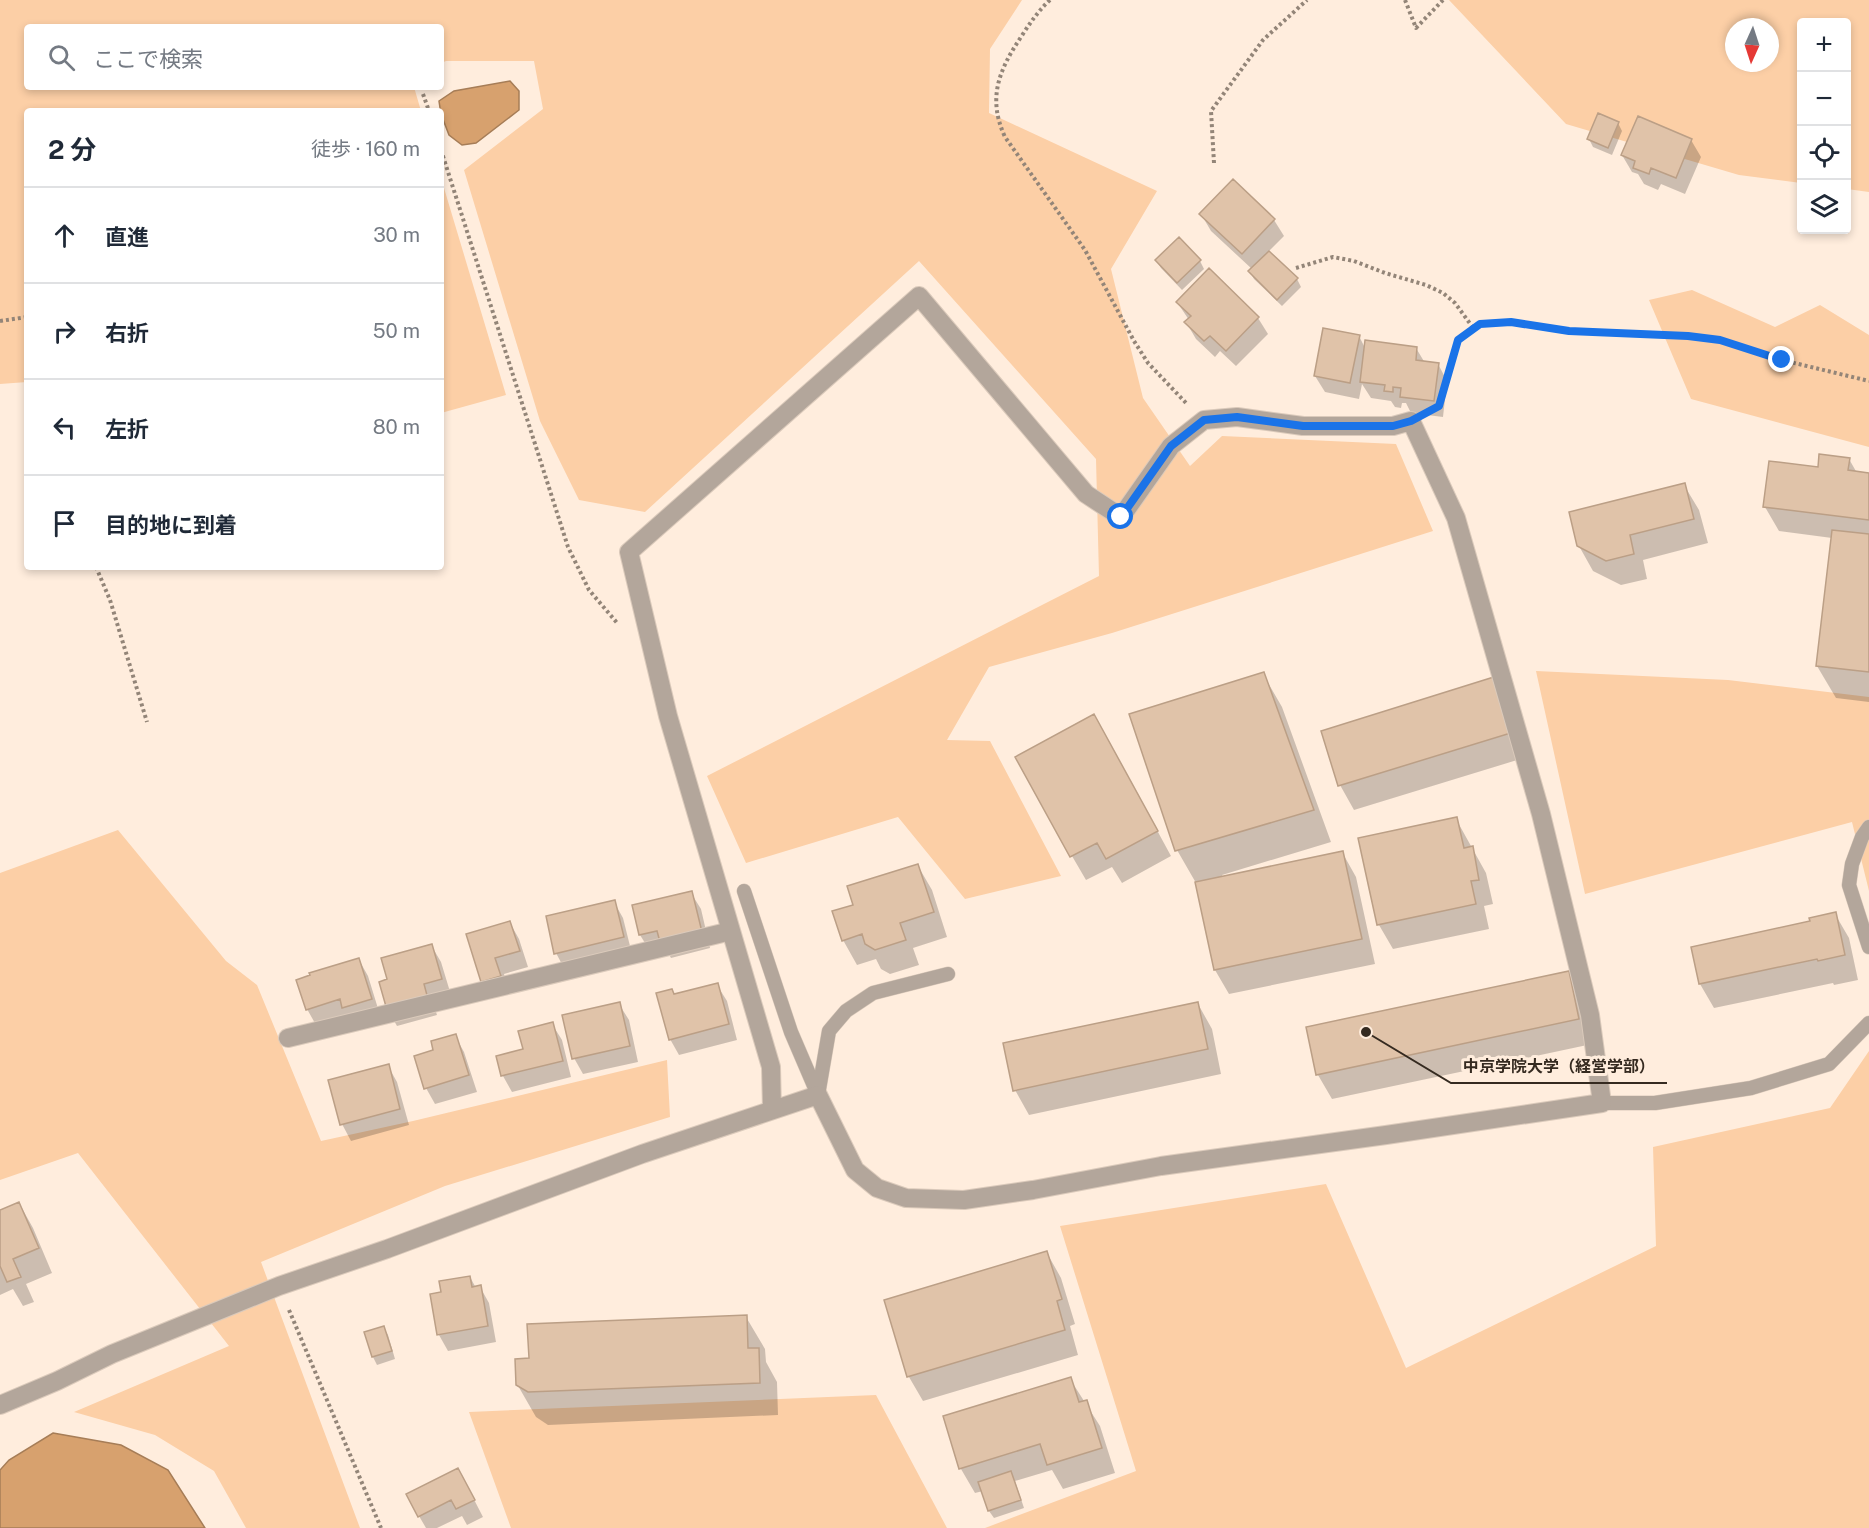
<!DOCTYPE html>
<html lang="ja">
<meta charset="utf-8">
<style>
body{margin:0;font-family:"Public Sans","Noto Sans JP",sans-serif;background:#f2f2f3;color:#1f2937}
.controls{position:absolute;right:18px;top:18px;display:grid;overflow:hidden;border-radius:6px;box-shadow:0 3px 9px #0003}
.controls button{width:54px;height:54px;display:grid;place-items:center;padding:0;border:0;border-bottom:2px solid #e0e1e3;background:#fff;color:#1f2937;font:30px sans-serif}
.compass{position:absolute;left:1725px;top:18px;width:54px;height:54px;border-radius:50%;background:#fff;box-shadow:0 3px 9px #0003;rotate:183deg}
.stop{position:absolute;width:18px;height:18px;margin:-14px;border:4px solid #1a73e8;border-radius:50%;background:#fff}
.stop.end{background:#1a73e8;border-color:#fff;box-shadow:0 2px 6px #0008}
.list{margin:0;padding:0;list-style:none}
h2{display:flex;justify-content:space-between;align-items:center;height:78px;margin:0;padding:0 24px;font-size:26px}
h2 small{font-size:20px;font-weight:400;color:#747a83}
.list li{display:grid;grid-template-columns:39px 1fr auto;gap:18px;align-items:center;box-sizing:border-box;height:96px;padding:0 24px;border-top:2px solid #e0e1e3}
.list b{display:block;font-size:22px;white-space:nowrap}
.list em{font-size:20px;font-style:normal;color:#747a83}
.icon{flex:none;width:33px;height:33px;fill:none;stroke:currentColor;stroke-width:2;stroke-linecap:round;stroke-linejoin:round}
.map{position:relative;flex:none;width:1869px;height:1528px;overflow:hidden}
.search{position:absolute;background:#fff;box-shadow:0 3px 9px #0003;left:24px;top:24px;width:420px;height:66px;display:flex;align-items:center;gap:15px;box-sizing:border-box;padding:0 21px;border-radius:6px;color:#747a83;font-size:22px}
.panel{position:absolute;background:#fff;box-shadow:0 3px 9px #0003;left:24px;top:108px;width:420px;height:462px;border-radius:6px}
.map>svg:first-child{display:block}
.green{fill:#fccfa6;fill-rule:evenodd}
.water{fill:#d7a16e;stroke:#a67d57;stroke-width:1.5}
.shadow{fill:#0003}
.building{fill:#e0c3a9;stroke:#bb9f86;stroke-width:1.5}
.lines{fill:none;stroke-linecap:round;stroke-linejoin:round}
.lane-casing{stroke:#dbcabb;stroke-width:15}
.street-casing{stroke:#dbcabb;stroke-width:20}
.path{stroke:#938578;stroke-width:4;stroke-dasharray:3 3;stroke-linecap:butt}
.lane{stroke:#b3a69b;stroke-width:14}
.street{stroke:#b3a69b;stroke-width:18}
.route{stroke:#1a73e8;stroke-width:8}
.leader{fill:none;stroke:#352a20;stroke-width:2}
.callout-dot{fill:#352a20;stroke:#ffeddd;stroke-width:2}
.callout-label{font-size:16px;text-anchor:middle;font-weight:bold;fill:#352a20;stroke:#ffeddd;stroke-width:6;stroke-linejoin:round;paint-order:stroke}
</style>
<div class="map">
<svg width="1869" height="1528" viewBox="0 0 1869 1528">
<rect width="100%" height="100%" fill="#ffeddd"/>
<path class="green" d="M0,0H1022L990,49L989,113L1157,191L1111,269L1143,398L1190,466L1222,436L1396,444L1433,531L1112,633L989,667L947,740L990,741L1061,876L965,899L898,817L746,863L707,776L1099,576L1096,459L919,261L645,512L579,500L540,421L464,170L543,109L534,61H446L441,63V27H27V87H414L421,111H27V382L0,384Z
M1449,0H1869V192L1847,189L1846,22H1802L1801,183L1739,175L1566,124ZM1734,27H1770V63H1734Z
M441,178L506,395L441,413Z
M1692,290L1775,327L1820,305L1869,335V447L1691,399L1649,300Z
M1536,671L1728,680L1869,697V891L1852,822L1585,894Z
M118,830L226,961L257,985L321,1141L413,1121L667,1060L670,1117L445,1186L261,1262L360,1528H246L214,1471L155,1435L74,1412L229,1346L78,1153L0,1180V873Z
M1869,1051V1528H985L1136,1471L1060,1226L1326,1184L1406,1368L1656,1246L1653,1147L1830,1108Z
M876,1395L947,1528H511L469,1412Z"/>
<path class="water" d="M510,81L519,91V110L476,143L462,145L449,135L441,114L439,101L454,91Z
M53,1433L121,1445L168,1470L205,1528H0V1470L9,1460Z"/>
<path class="shadow" d="M1618,123L1622,131L1612,155L1593,147L1589,139Z
M1691,140L1701,157L1685,194L1661,184L1658,190L1644,184L1638,174L1632,172L1622,155Z
M1233,181L1274,220L1284,236L1268,252L1297,279L1301,287L1282,306L1254,279L1250,272L1252,269L1211,231L1201,214Z
M1156,260L1200,261L1204,269L1182,290L1161,268Z
M1209,270L1258,318L1268,334L1236,366L1220,351L1215,357L1196,339L1186,322L1189,320L1177,302Z
M1359,336L1365,348H1416L1425,363L1438,364L1447,381L1443,417L1411,413L1406,403H1402L1401,408L1395,407L1391,401L1371,398L1362,384L1359,399L1325,392L1315,376Z
M1849,459L1857,473L1869,474V702L1836,698L1817,666L1832,538L1779,531L1765,507L1819,468Z
M1684,485L1699,510L1708,543L1643,560L1647,579L1621,585L1593,571L1579,546Z
M1263,674L1282,707L1331,842L1222,875L1223,877L1342,852L1356,877L1375,964L1229,994L1215,970L1196,883L1177,850L1131,715Z
M1496,678L1527,757L1354,810L1340,785Z
M1108,740L1171,856L1122,883L1112,867L1086,880L1072,856Z
M1456,819L1486,873L1493,904L1484,906L1489,929L1393,949L1379,925Z
M918,866L932,890L947,937L913,948L919,965L890,974L881,969L876,959L857,965L843,940L855,906Z
M691,893L701,909L710,948L671,958L665,947L650,951L640,935Z
M614,902L623,918L632,954L565,970L556,953Z
M1835,914L1849,938L1858,980L1834,985L1833,983L1714,1008L1700,984L1812,922Z
M510,923L519,939L528,967L504,974L509,993L492,998L482,982Z
M431,945L441,962L451,995L432,1000L437,1015L397,1026L388,1010L389,981Z
M359,960L368,976L380,1015L316,1025L307,1009Z
M1568,973L1582,998L1592,1044L1332,1099L1318,1075L1308,1028Z
M717,985L727,1001L737,1040L679,1055L670,1039L674,996Z
M619,1004L629,1020L638,1062L583,1074L574,1058Z
M1198,1004L1212,1029L1221,1074L1029,1115L1015,1090Z
M552,1024L562,1040L571,1077L512,1092L503,1076L498,1057L524,1050Z
M455,1036L464,1052L477,1092L435,1104L426,1088L435,1051Z
M388,1066L397,1082L409,1125L351,1141L342,1124Z
M19,1203L33,1228L52,1273L26,1284L34,1302L23,1306L13,1289L0,1295V1212Z
M1047,1253L1061,1278L1075,1324L1070,1326L1078,1355L923,1401L909,1377L886,1301Z
M470,1277L476,1288L480,1287L489,1303L496,1342L448,1351L439,1335L443,1293Z
M746,1317L765,1349L766,1362L777,1382L778,1415L548,1425L536,1417L517,1384L530,1359Z
M384,1328L388,1335L395,1359L377,1365L373,1357L366,1333Z
M1070,1379L1100,1426L1115,1473L1063,1489L1052,1470L1015,1481L1024,1508L994,1518L989,1511L983,1491L975,1493L961,1469L945,1417Z
M467,1486L483,1517L467,1525L462,1516L437,1528H426L419,1516Z"/>
<path class="building" d="M1598,113L1619,122L1608,148L1587,139Z
M1638,116L1692,139L1676,178L1651,168L1649,174L1633,168L1635,161L1621,155Z
M1233,179L1275,219L1242,254L1199,214Z
M1179,237L1201,260L1177,283L1155,260Z
M1269,251L1298,278L1277,300L1248,271Z
M1209,268L1259,317L1226,351L1210,336L1204,341L1184,322L1191,316L1176,302Z
M1323,328L1360,335L1350,383L1314,376Z
M1365,340L1417,347L1416,360L1439,363L1434,401L1400,397L1401,388L1393,387V392L1384,391L1385,385L1360,382Z
M1819,454L1850,458L1848,470L1869,473V520L1763,507L1769,461L1818,467Z
M1685,483L1694,519L1630,535L1634,554L1606,561L1577,546L1569,512Z
M1832,530L1869,534V672L1816,666Z
M1264,672L1314,810L1175,851L1129,714Z
M1497,676L1514,732L1338,786L1321,731Z
M1094,714L1158,831L1106,859L1097,843L1070,857L1015,757Z
M1457,817L1464,848L1473,846L1479,880L1471,881L1476,904L1377,925L1358,838Z
M1343,851L1362,939L1214,970L1195,882Z
M918,864L934,912L900,923L906,940L875,950L865,944L862,934L842,941L832,911L853,905L847,886Z
M692,891L702,932L660,942L657,931L639,935L632,905Z
M615,900L624,937L554,954L546,916Z
M1836,912L1845,955L1818,961L1817,959L1699,984L1691,947L1810,921L1809,918Z
M510,921L520,951L495,958L501,976L481,982L466,934Z
M432,944L442,979L424,984L428,999L387,1010L379,982L387,979L381,958Z
M359,958L372,999L342,1008L340,999L306,1010L296,980L310,975L309,973Z
M1569,971L1579,1019L1316,1075L1306,1027Z
M718,983L729,1024L669,1040L656,993L672,989L674,994Z
M620,1002L630,1046L572,1059L562,1015Z
M1198,1002L1208,1049L1013,1091L1003,1043Z
M553,1022L563,1061L501,1076L496,1056L523,1049L518,1031Z
M456,1034L469,1075L424,1089L414,1056L433,1050L431,1041Z
M389,1064L400,1109L340,1125L328,1080Z
M19,1202L39,1248L13,1259L21,1277L7,1282L0,1266V1210Z
M1047,1251L1062,1299L1057,1301L1065,1330L907,1377L884,1300Z
M470,1276L472,1287L481,1285L488,1326L437,1335L430,1294L441,1292L439,1281Z
M747,1315L748,1348H759L760,1383L528,1392L516,1385L515,1359L529,1358L527,1324Z
M384,1326L392,1351L372,1357L364,1332Z
M1071,1377L1079,1402L1087,1400L1102,1448L1047,1465L1040,1444L959,1469L943,1416Z
M458,1468L475,1500L456,1509L451,1500L418,1517L406,1494Z
M1011,1471L1021,1500L988,1511L978,1482Z"/>
<g class="lines">
<defs>
<path id="lane" d="M1869,827L1862,837L1852,864L1849,885L1869,947
M744,891L791,1032L818,1095
M818,1095L829,1031L846,1011L873,993L948,974
M1602,1103H1655L1751,1088L1829,1064L1869,1023"/>
<path id="street" d="M288,1038L731,931
M0,1405L57,1381L112,1354L279,1286L387,1249L642,1154L818,1095L855,1170L877,1188L906,1198L964,1200L1033,1190L1161,1166L1386,1135L1602,1103L1590,1015L1541,814L1456,518L1411,421L1393,426H1303L1237,417L1204,420L1171,446L1121,517L1086,494L919,296L629,552L668,716L771,1067L772,1110"/>
</defs>
<use href="#lane" class="lane-casing"/>
<use href="#street" class="street-casing"/>
<path class="path" d="M1050,0C1038,11 1030,23 1021,37C999,70 987,98 1005,137L1085,250L1134,341L1148,363L1186,403
M1405,0L1416,28L1443,0
M423,94L429,111
M441,150L568,547L589,590L618,624
M1214,163L1211,111L1263,40L1307,0
M1296,268L1333,257L1354,261L1385,273L1426,285L1443,293L1455,303L1474,329
M0,321L27,317
M1433,409L1439,406L1458,340L1480,324L1511,322L1569,331L1688,336L1720,340L1782,360L1869,381
M96,567L110,600L147,722
M289,1310L381,1528"/>
<use href="#lane" class="lane"/>
<use href="#street" class="street"/>
</g>
<g class="lines">
<path class="route" d="M1121,517L1171,446L1204,420L1237,417L1303,426H1393L1411,421L1439,406L1458,340L1480,324L1511,322L1569,331L1688,336L1720,340L1782,360"/>
</g>
<path class="leader" d="M1366 1032L1451 1083H1667"/>
<circle class="callout-dot" cx="1366" cy="1032" r="6"/>
<g class="callout-label">
<text x="1559" y="1072">中京学院大学（経営学部）</text>
</g>
</svg>
<div class="controls">
<button>+</button>
<button>−</button>
<button><svg class="icon" aria-label="locate" viewBox="0 0 24 24"><circle cx="12" cy="12" r="6"/><path d="M12 2v4M12 18v4M2 12h4M18 12h4"/></svg></button>
<button><svg class="icon" aria-label="layers" viewBox="0 0 24 24"><path d="M12 4l9 5-9 5-9-5zM3 14l9 5 9-5"/></svg></button>
</div>
<svg class="compass" viewBox="-18 -18 36 36"><path d="M0-13l5 13h-10z" fill="#e53935"/><path d="M0 13l5-13h-10z" fill="#747a83"/></svg>
<div class="stop" style="left:1121px;top:517px"></div>
<div class="stop end" style="left:1782px;top:360px"></div>
<div class="search"><svg class="icon" aria-label="search" viewBox="0 0 24 24"><circle cx="10" cy="10" r="6"/><path d="M15 15l6 6"/></svg>ここで検索</div>
<section class="panel">
<h2>2 分<small>徒歩 · 160 m</small></h2>
<ul class="list">
<li><svg class="icon" aria-label="ahead" viewBox="0 0 24 24"><path d="M12 20V5M6 11l6-6 6 6"/></svg><div><b>直進</b></div><em>30 m</em></li>
<li><svg class="icon" aria-label="right" viewBox="0 0 24 24"><path d="M7 20v-9h11M14 6l5 5-5 5"/></svg><div><b>右折</b></div><em>50 m</em></li>
<li><svg class="icon" aria-label="left" viewBox="0 0 24 24"><path d="M17 20v-9H6M10 6l-5 5 5 5"/></svg><div><b>左折</b></div><em>80 m</em></li>
<li><svg class="icon" aria-label="arrive" viewBox="0 0 24 24"><path d="M6 21V4h12l-3 4 3 4H6"/></svg><div><b>目的地に到着</b></div></li>
</ul>
</section>
</div>
